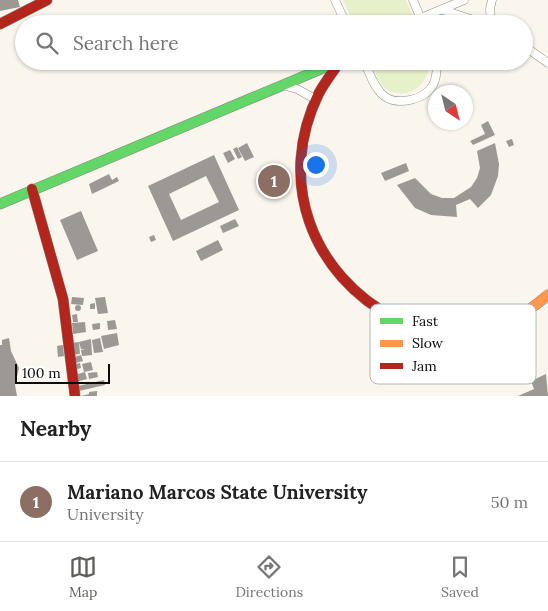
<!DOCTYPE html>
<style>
body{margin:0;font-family:Lora,serif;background:#f6f6f6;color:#222}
.compass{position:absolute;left:428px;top:85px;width:45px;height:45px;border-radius:50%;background:#fff;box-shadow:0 1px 4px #0004;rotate:145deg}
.scale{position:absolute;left:15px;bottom:12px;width:95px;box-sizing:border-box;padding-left:5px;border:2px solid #0a0a0a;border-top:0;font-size:14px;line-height:18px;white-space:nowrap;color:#0a0a0a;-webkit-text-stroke:4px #fff;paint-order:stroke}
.you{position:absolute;left:315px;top:164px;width:18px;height:18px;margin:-12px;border:4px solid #fff;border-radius:50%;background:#1a73e8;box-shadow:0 0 0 8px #1a73e833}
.badge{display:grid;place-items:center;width:32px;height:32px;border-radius:50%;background:#5e5d59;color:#fff;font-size:16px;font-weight:700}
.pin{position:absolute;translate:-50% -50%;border:2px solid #fff;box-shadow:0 1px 5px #0006}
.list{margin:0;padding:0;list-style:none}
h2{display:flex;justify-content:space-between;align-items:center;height:65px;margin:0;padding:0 20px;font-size:21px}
h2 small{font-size:16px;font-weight:400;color:#767676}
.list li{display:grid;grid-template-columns:32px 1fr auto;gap:15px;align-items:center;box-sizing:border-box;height:80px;padding:0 20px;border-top:1px solid #e0e0e0}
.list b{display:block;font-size:19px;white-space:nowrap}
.list p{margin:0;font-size:16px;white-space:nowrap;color:#767676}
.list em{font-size:16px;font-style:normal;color:#767676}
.icon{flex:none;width:28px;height:28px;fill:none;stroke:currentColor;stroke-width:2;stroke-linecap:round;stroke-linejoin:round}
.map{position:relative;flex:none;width:548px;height:396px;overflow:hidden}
.search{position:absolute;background:#fff;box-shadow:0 1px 4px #0004;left:15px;right:15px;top:15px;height:55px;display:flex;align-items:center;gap:12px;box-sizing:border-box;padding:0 18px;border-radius:28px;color:#767676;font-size:19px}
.sheet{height:145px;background:#fff}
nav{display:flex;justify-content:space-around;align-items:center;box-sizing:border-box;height:70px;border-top:1px solid #e0e0e0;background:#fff;font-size:14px;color:#767676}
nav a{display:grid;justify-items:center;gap:2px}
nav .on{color:#5e5d59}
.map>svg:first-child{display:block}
.green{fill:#e6f1ca}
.building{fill:#9c9894;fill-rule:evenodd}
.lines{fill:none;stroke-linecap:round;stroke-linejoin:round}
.street-casing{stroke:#92908c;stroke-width:9}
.fast-casing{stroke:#898783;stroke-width:11}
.slow-casing{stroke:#898783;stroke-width:11}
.jam-casing{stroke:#898783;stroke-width:11}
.street{stroke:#fefefc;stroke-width:8}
.fast{stroke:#63d668;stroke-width:10}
.slow{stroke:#ff974d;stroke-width:10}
.jam{stroke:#b3261e;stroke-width:10}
.key{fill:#fff;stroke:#b6b6b6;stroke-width:1}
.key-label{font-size:14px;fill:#0a0a0a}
</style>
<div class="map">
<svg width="548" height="396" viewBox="0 0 548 396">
<rect width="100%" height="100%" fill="#faf6ed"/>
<path class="green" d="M343,0H406L416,24H354Z
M371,61H430C429,82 412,100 390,91C379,87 375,71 371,61Z"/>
<path class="building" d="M0,0H18L20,7L0,11Z
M488,121L495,135L473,145L470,141L485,134L481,125Z
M512,139L514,145L509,147L506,141Z
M247,143L254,157L245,161L238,148Z
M495,143L499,164L498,176L491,195L478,208L470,199L456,205L457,217L431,215L415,208L397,185L415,178L431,194L442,198H454L471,187L477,178L480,168L477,151Z
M237,147L242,157L238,159L233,149Z
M230,150L235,159L228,163L223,153Z
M214,155L239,210L173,241L148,186ZM206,176L219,202L181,220L169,194Z
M406,163L409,171L385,181L381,173Z
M109,174L112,180L117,177L119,181L92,194L89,184Z
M81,211L98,251L77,260L60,220Z
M235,219L239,226L223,233L220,226Z
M154,235L156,240L151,242L149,237Z
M218,240L223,250L201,261L196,251Z
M72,297L84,298L83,305L71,304Z
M105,297L108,313L98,314L95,298Z
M95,303V309H90V304Z
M75 308a3 3 0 1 1 6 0a3 3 0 1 1-6 0Z
M77,314L78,322H73L72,315Z
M115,320L117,329L108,330L107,321Z
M85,322L86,332L73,334L72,323Z
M100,323V329L93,330L92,324Z
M117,333L119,345L104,349L101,336Z
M9,338L11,351L19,368L15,385L17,396H0V345H2V340Z
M100,338L103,352L94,353L92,340Z
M91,339L92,355L82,356L81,350L85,349H81L79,342Z
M79,342L80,354L72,355L71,343Z
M63,345L64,356L58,357L57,346Z
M81,355L83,361L72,364L71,358Z
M91,362L93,370L84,372L82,364Z
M80,363L81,368L74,370L72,365Z
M85,372L87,379L76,382L74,375Z
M97,372L98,377L89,379L88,373Z
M546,374L548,396H518L534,389L531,381Z
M104,380L105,385L79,391L78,386Z
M97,391V396H81L89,394V392Z"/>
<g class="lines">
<defs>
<path id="street" d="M335,0L346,24
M413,0L423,24
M443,10L486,24
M421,18L464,0
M491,24L490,9L492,0
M524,46L548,63
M364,61C369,72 374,88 384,96C397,106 425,100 433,85C437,78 437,69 437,61
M282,85L297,89L317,100"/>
<path id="fast" d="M0,204L340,61"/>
<path id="slow" d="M396,319C434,333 483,334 520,315C530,310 539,302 548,295"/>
<path id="jam" d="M0,24L47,0
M340,61C333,72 325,82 319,93C276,180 311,275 396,319
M32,189L63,299L75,396"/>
</defs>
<use href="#street" class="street-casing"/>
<use href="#fast" class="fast-casing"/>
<use href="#slow" class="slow-casing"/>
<use href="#jam" class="jam-casing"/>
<use href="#street" class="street"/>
<use href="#fast" class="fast"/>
<use href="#slow" class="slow"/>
<use href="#jam" class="jam"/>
</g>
<rect x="370" y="304" width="166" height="80" rx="8" class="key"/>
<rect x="380" y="318" width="23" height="6" fill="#63d668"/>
<rect x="380" y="340" width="23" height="7" fill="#ff974d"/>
<rect x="380" y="363" width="23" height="6" fill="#b3261e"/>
<g class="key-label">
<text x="412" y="326">Fast</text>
<text x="412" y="348">Slow</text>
<text x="412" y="371">Jam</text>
</g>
</svg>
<svg class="compass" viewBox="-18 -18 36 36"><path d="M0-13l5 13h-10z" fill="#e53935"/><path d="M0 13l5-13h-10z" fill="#767676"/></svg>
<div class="scale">100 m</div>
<div class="you"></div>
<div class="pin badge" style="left:274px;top:181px;background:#8d6e63">1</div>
<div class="search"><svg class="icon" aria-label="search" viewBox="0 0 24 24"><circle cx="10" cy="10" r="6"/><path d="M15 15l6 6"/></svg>Search here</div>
</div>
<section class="sheet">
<h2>Nearby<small></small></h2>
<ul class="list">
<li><span class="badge" style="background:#8d6e63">1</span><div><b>Mariano Marcos State University</b><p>University</p></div><em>50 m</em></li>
</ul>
</section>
<nav>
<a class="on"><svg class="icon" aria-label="map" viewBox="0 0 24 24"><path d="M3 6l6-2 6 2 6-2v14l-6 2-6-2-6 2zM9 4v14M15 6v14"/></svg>Map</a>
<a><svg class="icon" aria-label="directions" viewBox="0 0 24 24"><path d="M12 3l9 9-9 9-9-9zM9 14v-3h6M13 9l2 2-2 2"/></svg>Directions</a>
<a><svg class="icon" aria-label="saved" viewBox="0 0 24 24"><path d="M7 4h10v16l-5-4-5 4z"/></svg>Saved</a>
</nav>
